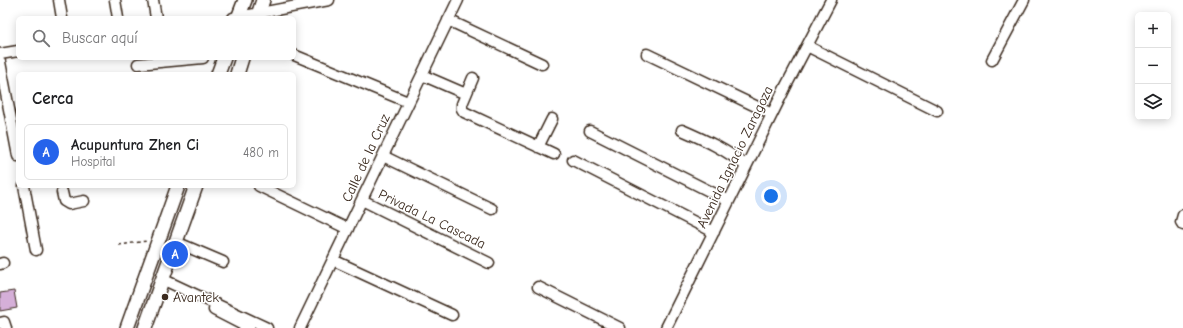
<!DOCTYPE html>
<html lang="es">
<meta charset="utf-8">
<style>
body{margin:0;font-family:"Comic Neue",sans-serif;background:#f6f6f6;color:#202124}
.controls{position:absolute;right:12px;top:12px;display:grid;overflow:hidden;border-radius:6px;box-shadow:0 2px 10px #0003}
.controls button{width:36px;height:36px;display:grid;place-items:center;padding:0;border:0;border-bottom:1px solid #e0e0e0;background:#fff;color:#202124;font:20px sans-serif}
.you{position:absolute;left:771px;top:196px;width:14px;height:14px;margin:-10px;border:3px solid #fff;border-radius:50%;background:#1a73e8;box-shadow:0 0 0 6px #1a73e833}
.badge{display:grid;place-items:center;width:26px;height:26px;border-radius:50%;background:#2563eb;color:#fff;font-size:13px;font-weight:700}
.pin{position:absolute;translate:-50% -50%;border:2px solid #fff;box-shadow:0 1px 4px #0006}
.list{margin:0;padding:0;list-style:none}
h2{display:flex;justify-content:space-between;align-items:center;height:52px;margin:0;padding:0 16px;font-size:17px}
h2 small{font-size:13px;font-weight:400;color:#757577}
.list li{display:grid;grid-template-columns:26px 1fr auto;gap:12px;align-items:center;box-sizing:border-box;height:56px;margin:0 8px 8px;padding:0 8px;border:1px solid #e0e0e0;border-radius:6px}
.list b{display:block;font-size:15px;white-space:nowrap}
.list p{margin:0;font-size:13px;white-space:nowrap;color:#757577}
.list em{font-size:13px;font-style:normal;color:#757577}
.icon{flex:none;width:22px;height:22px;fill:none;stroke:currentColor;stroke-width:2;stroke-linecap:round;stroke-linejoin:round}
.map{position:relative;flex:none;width:1183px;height:328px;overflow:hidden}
.search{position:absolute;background:#fff;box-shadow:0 2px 10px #0003;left:16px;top:16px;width:280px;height:44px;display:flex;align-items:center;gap:10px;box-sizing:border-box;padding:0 14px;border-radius:6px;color:#757577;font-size:15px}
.panel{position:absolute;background:#fff;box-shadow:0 2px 10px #0003;left:16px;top:72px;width:280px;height:116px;border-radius:6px}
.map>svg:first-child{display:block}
.building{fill:#d5afd8;stroke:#3b2a1e}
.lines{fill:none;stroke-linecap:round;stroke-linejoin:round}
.minor-casing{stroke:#3b2a1e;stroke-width:13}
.major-casing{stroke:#3b2a1e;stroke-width:16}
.path{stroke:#3b2a1e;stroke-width:1.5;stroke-dasharray:3 3;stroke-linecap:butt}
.minor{stroke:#fff;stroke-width:10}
.major{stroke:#fff;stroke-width:13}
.poi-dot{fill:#3b2a1e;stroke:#fff;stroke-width:1.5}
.labels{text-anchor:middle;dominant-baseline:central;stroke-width:3;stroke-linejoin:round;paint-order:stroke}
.street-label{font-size:14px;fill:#3b2a1e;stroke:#fff}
.poi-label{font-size:14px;fill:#3b2a1e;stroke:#fff;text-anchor:start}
</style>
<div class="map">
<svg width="1183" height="328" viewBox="0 0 1183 328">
<rect width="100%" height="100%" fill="#fff"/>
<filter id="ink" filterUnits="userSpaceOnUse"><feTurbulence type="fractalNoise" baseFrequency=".025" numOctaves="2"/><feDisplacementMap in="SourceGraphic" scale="8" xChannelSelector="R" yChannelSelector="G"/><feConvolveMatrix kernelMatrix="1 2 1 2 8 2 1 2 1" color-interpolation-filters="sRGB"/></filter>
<g filter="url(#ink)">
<path class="building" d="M14,291L17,308L0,311V293Z"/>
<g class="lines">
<defs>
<path id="minor" d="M59,0L62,18
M115,0L118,18
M153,0L156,18
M233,18L329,0
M448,20L542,64
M807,46L937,111
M0,54L18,51
M647,54L772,114
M294,55L408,102
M992,60L1024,0
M0,62L18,156
M138,64L203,58
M422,75L466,94
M473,78L462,104V109L464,112L554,154
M682,130C705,140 727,150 746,166
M590,131L729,201
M538,147L552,119
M383,156L492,209
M573,160L714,232
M24,186L36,250
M259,186L348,229
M62,192L64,201L69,204L84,201
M362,200L489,263
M1183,215L1181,222L1183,225
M176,242L223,262
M333,260L452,315
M0,264L3,263
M162,279L267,328
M538,287L620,328
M214,310L249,328
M0,323L4,322L6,328
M300,328L458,0
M666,328L787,84L831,0"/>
<path id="major" d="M238,18L245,0
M257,18L263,0
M218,74L224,58
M237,74L242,58
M127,328L178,186
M145,328L196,186"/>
</defs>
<use href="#minor" class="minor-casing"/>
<use href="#major" class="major-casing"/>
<path class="path" d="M119,245L147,241"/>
<use href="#minor" class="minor"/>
<use href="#major" class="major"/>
</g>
</g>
<circle class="poi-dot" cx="165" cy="297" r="4"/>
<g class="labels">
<g class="street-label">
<text transform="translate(735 157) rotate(-64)">Avenida Ignacio Zaragoza</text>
<text transform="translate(366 158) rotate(-65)">Calle de la Cruz</text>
<text transform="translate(432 219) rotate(26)">Privada La Cascada</text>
</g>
<g class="poi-label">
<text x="173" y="297">Avantek</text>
</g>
</g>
</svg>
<div class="controls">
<button>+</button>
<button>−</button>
<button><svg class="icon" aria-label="layers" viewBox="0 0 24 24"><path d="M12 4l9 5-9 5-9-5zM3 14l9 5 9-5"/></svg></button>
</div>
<div class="you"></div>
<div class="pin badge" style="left:175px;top:254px">A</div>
<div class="search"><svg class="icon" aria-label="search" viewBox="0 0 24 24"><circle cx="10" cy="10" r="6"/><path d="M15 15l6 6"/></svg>Buscar aquí</div>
<section class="panel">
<h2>Cerca<small></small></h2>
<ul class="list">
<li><span class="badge">A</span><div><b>Acupuntura Zhen Ci</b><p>Hospital</p></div><em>480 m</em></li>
</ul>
</section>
</div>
